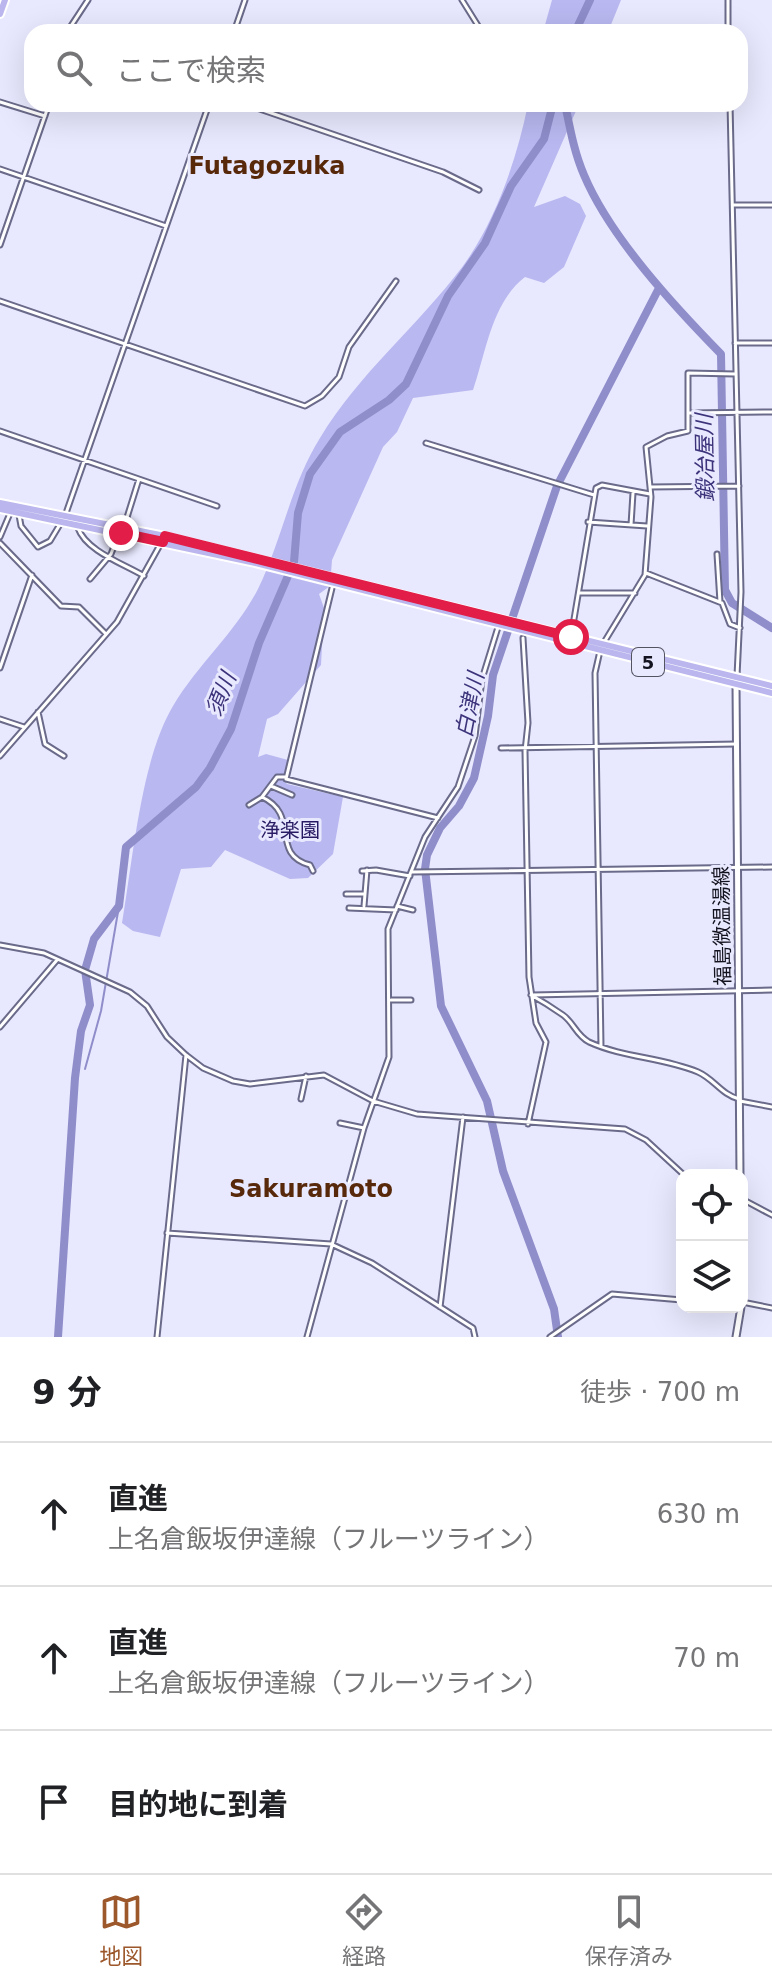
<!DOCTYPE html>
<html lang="ja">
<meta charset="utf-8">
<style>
body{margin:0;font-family:"DejaVu Sans","Noto Sans JP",sans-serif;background:#f6f6f6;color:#202124}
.controls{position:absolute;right:24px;bottom:24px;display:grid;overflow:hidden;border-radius:16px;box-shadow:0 8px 32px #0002}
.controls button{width:72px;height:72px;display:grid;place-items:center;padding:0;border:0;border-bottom:2px solid #e0e0e0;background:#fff;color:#202124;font:40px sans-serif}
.stop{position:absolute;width:24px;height:24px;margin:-18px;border:6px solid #e11d48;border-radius:50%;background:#fff}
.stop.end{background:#e11d48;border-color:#fff;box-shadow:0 2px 8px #0008}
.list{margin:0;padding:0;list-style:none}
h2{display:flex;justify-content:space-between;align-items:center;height:104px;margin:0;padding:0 32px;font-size:34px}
h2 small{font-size:26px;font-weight:400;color:#757577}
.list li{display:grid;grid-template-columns:52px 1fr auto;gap:24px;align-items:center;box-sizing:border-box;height:144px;padding:0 32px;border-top:2px solid #e0e0e0}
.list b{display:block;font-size:30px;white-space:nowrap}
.list p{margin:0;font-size:26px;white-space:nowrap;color:#757577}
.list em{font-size:26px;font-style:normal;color:#757577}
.icon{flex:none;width:44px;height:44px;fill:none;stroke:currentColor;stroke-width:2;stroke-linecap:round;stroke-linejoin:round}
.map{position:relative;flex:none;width:772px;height:1337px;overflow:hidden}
.search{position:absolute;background:#fff;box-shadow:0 8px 32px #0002;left:24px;right:24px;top:24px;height:88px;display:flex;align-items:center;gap:20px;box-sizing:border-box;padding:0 28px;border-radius:24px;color:#757577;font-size:30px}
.sheet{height:536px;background:#fff}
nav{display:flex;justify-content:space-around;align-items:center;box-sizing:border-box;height:112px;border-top:2px solid #e0e0e0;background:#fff;font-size:22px;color:#757577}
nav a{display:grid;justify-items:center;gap:4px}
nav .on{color:#9c572b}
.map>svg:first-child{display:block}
.green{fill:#b9b8f0}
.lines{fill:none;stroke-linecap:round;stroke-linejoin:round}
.stream{stroke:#8f8dca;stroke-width:2}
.river{stroke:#8f8dca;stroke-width:8}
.minor-casing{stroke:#6a6a8a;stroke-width:7}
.secondary-casing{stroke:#6a6a8a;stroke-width:9}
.primary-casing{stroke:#fff;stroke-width:10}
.minor{stroke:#fff;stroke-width:3}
.secondary{stroke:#fff;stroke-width:5}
.primary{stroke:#bbb7ee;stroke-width:6}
.route{stroke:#e11d48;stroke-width:10}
.labels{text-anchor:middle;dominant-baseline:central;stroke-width:6;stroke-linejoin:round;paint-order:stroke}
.shield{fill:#e8e8fe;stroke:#535362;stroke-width:2}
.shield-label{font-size:18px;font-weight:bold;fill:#13131f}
.park-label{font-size:20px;fill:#291b63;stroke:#e8e8fe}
.street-label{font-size:20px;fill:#13131f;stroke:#e8e8fe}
.water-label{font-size:22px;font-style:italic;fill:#3c337b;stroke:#e8e8fe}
.quarter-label{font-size:24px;font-weight:bold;fill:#572809;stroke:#e8e8fe}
</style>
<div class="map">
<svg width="772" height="1337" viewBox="0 0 772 1337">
<rect width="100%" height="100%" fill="#e8e8fe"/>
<path class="green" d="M552,0H621L608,32H543Z
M528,104H579L534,207L565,196L580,204L586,216L564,267L544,283L525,277C492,302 486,352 473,390L413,398L397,432L383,447L332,560L330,586L319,594L324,608L321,665L278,714L267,719L258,757L266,754L288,760L283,779L287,784L343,797L333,854L308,878L290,879L225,850L211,867L181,869L160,937L133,931L122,923C133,860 141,759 173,706C198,664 236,632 258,589C282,540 291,484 320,438C359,373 418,326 463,266C496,220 517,159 528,104Z"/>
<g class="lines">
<path class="stream" d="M85,1069L101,1011L119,906"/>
<path class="river" d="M575,32L590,0
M565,104C570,128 574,152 584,175C610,237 674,306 721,354L725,590L732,603L772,628
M58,1337L75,1078L81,1031L90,1005L85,970L94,939L119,906L126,847L196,787L210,768L231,729L259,643L294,562L298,513L310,474L340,432L389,400L406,384L448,296L485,243L511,186L544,139L553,104
M558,1337L554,1309L503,1171L487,1101L441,1006L425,869L427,855L440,828L459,806L474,778L488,716L493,675L557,486L659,288"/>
<defs>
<path id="minor" d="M462,0L482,32
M728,0V32
M67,32L88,0
M234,32L245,0
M0,102L45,116
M245,104L443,172L479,190
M730,104L741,592L737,676
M0,169L166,226
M733,205H772
M0,245L49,104
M0,301L305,406L322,396L339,377L349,347L396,281
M735,343H772
M689,413L772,412
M0,431L217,506
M426,443L594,495
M650,487L739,486
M19,515L21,526L38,547L50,541L65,516L209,104
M588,522L647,526
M631,525L633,493
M124,527L139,479
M78,528C86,551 124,564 144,576
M0,537L11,511
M0,543L61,606L79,607L106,634
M717,554L720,602
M646,573L722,603L730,624L740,628
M90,579L111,554L118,536
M333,584L286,779L438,818
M579,593H635
M571,637L596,488L602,485L650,494
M523,638L528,723L525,751L529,977L536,1023L546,1042L528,1124
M603,644L645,575L651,497L646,447L667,436L688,431V373L735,374
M600,651L595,673L601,1046
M0,668L32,575
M38,712L45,744L64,756
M0,719L24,727
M501,748L737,744
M0,756L117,622L165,536
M271,786L292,795
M262,797C301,815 269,854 310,865L313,871
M249,805L262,797L277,777H286
M362,871L376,870L410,876
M412,872L772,867
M346,894H364
M364,906L367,870
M397,906L413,910
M349,908L396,910
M0,945L44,953L130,992L147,1006L167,1037L186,1055L203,1068L233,1081L250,1084L324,1075L373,1101L417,1114L625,1129L646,1140L684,1175
M531,995C542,1001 553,1008 563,1015C574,1023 576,1035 589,1042C624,1058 662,1057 698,1072C714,1079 722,1095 739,1099
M532,995L772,990
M391,1000H411
M0,1027L57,960
M301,1099L306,1076
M740,1101L772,1107
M340,1123L364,1128
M742,1199L772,1215
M167,1233L331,1244L372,1263L473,1328L475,1337
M742,1302L772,1308
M440,1307L463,1117
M157,1337L186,1055
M307,1337L364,1128L389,1057L388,929L425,837L458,787L475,736L482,679L499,624
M550,1337L612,1294L682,1300"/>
<path id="secondary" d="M736,684L740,1175
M742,1295V1297
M736,1337L741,1307"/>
<path id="primary" d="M0,14L5,0
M0,503L165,536L772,686
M0,509L251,562L772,693"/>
</defs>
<use href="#minor" class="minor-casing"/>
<use href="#secondary" class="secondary-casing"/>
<use href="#primary" class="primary-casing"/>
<use href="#minor" class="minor"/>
<use href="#secondary" class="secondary"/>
<use href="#primary" class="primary"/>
</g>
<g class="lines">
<path class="route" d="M121,533L163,542L165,536L571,637"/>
</g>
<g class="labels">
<rect class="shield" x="632" y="648" width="32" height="28" rx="6"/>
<g class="shield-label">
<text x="648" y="662">5</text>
</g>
<g class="park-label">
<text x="290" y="830">浄楽園</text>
</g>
<g class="street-label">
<text transform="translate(722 926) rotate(-91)">福島微温湯線</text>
</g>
<g class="water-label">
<text transform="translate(705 458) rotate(-91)">鍛冶屋川</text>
<text transform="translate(221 694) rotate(-68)">須川</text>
<text transform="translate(470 705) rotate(-79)">白津川</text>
</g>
<g class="quarter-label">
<text x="267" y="166">Futagozuka</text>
<text x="311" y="1189">Sakuramoto</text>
</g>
</g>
</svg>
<div class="controls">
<button><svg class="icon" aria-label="locate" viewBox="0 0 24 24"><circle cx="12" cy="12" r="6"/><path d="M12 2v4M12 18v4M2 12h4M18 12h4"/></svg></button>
<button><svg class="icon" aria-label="layers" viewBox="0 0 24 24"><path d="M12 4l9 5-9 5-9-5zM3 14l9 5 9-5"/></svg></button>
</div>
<div class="stop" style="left:571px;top:637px"></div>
<div class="stop end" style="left:121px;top:533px"></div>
<div class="search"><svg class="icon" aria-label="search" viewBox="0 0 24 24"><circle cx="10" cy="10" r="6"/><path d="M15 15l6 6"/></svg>ここで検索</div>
</div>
<section class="sheet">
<h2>9 分<small>徒歩 · 700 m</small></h2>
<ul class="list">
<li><svg class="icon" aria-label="ahead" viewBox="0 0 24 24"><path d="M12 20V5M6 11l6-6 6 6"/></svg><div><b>直進</b><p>上名倉飯坂伊達線（フルーツライン）</p></div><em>630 m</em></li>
<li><svg class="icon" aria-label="ahead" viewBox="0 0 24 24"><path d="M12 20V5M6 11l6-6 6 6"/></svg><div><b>直進</b><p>上名倉飯坂伊達線（フルーツライン）</p></div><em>70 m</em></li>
<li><svg class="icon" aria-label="arrive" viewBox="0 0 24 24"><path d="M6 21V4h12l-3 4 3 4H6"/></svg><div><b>目的地に到着</b></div></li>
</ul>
</section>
<nav>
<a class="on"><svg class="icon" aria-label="map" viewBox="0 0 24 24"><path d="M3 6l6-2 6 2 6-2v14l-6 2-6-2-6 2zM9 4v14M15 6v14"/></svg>地図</a>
<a><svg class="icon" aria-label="directions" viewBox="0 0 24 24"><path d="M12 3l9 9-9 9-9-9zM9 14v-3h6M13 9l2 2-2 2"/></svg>経路</a>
<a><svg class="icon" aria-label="saved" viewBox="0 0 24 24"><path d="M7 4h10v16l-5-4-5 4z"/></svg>保存済み</a>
</nav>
